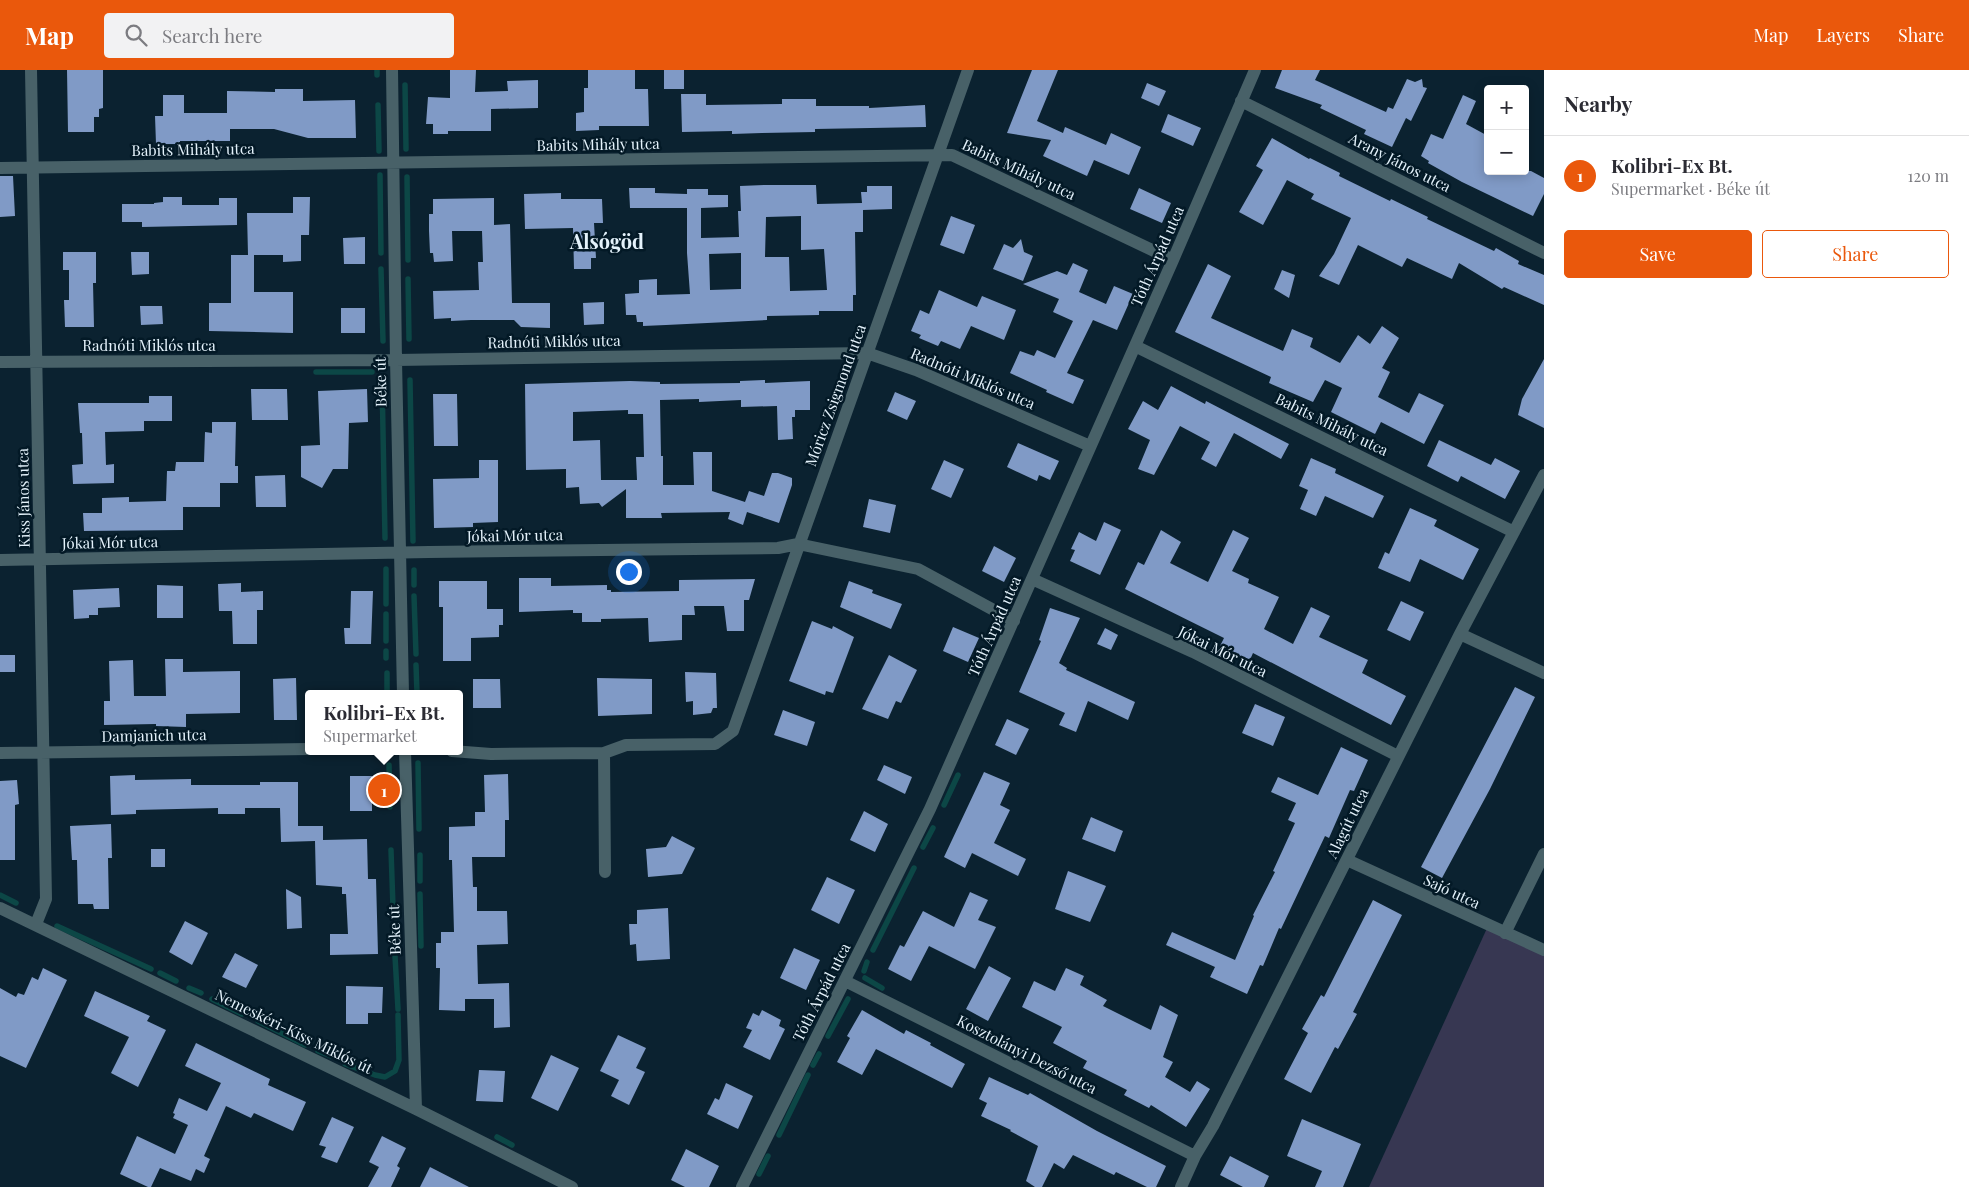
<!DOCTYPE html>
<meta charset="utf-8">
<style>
body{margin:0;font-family:"Playfair Display",serif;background:#f2f2f3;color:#2b2b33}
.controls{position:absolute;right:15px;top:15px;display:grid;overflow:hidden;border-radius:5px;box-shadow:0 2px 12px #0003}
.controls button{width:45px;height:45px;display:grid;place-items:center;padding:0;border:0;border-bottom:1px solid #e1e1e2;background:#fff;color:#2b2b33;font:25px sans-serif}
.you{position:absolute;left:628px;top:501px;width:18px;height:18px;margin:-12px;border:4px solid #fff;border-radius:50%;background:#1a73e8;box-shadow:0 0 0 8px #1a73e833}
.badge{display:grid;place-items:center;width:32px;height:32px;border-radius:50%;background:#ea580c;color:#fff;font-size:16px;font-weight:700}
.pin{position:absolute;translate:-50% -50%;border:2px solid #fff;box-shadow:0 1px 5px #0006}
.popup{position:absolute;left:305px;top:620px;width:158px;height:65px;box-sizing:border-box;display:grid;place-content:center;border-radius:5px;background:#fff;filter:drop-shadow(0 1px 4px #0005);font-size:16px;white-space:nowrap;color:#7c7c81}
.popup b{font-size:19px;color:#2b2b33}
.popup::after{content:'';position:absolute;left:50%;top:100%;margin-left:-10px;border:10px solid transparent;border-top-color:#fff}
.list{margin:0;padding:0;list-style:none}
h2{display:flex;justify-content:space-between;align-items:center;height:65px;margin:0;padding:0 20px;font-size:21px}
h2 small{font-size:16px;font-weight:400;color:#7c7c81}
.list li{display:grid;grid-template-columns:32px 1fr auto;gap:15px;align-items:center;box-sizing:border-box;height:80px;padding:0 20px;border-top:1px solid #e1e1e2}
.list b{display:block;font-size:19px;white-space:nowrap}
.list p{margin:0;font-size:16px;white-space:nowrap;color:#7c7c81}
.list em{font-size:16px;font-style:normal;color:#7c7c81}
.actions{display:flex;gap:10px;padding:15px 20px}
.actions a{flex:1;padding:11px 0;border:1px solid #ea580c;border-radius:5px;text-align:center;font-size:18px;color:#ea580c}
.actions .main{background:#ea580c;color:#fff}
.icon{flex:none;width:28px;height:28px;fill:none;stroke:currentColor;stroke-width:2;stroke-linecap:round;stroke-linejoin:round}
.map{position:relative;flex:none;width:1544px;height:1117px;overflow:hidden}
header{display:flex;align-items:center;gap:30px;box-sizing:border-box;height:70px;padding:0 25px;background:#ea580c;color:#fff}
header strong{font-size:24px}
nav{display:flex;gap:28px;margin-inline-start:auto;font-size:18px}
.search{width:350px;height:45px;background:#f2f2f3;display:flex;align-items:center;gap:12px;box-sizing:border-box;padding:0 18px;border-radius:5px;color:#7c7c81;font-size:19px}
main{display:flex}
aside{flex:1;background:#fff}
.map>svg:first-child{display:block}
.green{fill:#373752}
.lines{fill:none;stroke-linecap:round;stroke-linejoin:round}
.stream{stroke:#0c4746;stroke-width:5.5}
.building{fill:#809ac6;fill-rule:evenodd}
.minor{stroke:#486168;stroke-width:12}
.labels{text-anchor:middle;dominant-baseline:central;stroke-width:5;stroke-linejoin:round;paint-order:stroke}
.street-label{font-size:15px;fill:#e4f2fb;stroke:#031926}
.district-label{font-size:20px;font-weight:bold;fill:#e4f2fb;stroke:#031926}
</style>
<header>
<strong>Map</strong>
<div class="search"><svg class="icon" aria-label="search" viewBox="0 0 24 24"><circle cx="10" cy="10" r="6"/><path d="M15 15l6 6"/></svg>Search here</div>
<nav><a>Map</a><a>Layers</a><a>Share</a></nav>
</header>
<main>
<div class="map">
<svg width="1544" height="1117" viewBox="0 0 1544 1117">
<rect width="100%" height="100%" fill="#0b2230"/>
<path class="green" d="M1488,856L1544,880V1117H1369Z"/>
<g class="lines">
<path class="stream" d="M377,0V5
M405,15L406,79
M378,35L379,81
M380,105L381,183
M407,107L408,190
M381,199L383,271
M408,209L409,269
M316,302H372
M382,308L385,468
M410,310L413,471
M386,499V534
M414,500V515
M414,526L416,584
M386,544V571
M386,581V588
M416,595L417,624
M387,603V624
M418,693L419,759
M389,695L390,737
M944,735L958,705
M923,777L933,758
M391,780L393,837
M420,785V811
M420,824L421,876
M0,825L16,833
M57,856L151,899
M394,857L395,878
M873,880L914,798
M395,886L398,939
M864,901L867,892
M160,903L176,911
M865,908L882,918
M189,918L201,923
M212,929L242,944
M258,951L305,975
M828,966L848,929
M318,981L331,986
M345,994L375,1005L385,1007L395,1001L399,990L398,945
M813,995L819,984
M779,1065L808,1005
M497,1067L512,1075
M759,1104L768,1086"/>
</g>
<path class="building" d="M67,0H103V38L99,39V47H94V62H68Z
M450,0H476L475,22L508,21L507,11L538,10V38L491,39V61H448V64H433V54H426L428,27L450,28Z
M588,0H635V19H648L649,56H599V60L576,61V43L584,42V18H588Z
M664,0H684V19H664Z
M1032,0H1058L1037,51L1063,63L1065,57L1106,75L1111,63L1141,77L1129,105L1094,90L1087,106L1043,86L1051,70L1007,63Z
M1282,0H1320L1315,10L1386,42L1388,37L1393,39L1407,9L1415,12L1422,9L1423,17L1427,18L1411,51L1406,48L1392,77L1364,64L1366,60L1320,38L1322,35L1275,18Z
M1147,13L1166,21L1159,36L1141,28Z
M275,19H303V31L355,30L356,68H308L274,59H230V71H180V74H156L155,46H163V25H184V43H227V21L275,22Z
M681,24H706V35L782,34V29H816V36H869V38L925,35L926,57L815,59V62L762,63L732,64V61L682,62Z
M1463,25L1476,31L1466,54L1488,66V101H1531L1544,108V124L1533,146L1462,112L1428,93L1429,91L1421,86L1431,64L1443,69Z
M1168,44L1201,58L1193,76L1161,62Z
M1272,68L1309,89L1310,88L1340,103L1339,106L1390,131L1391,129L1428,147L1427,149L1494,181L1496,178L1519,191L1518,194L1544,205V235L1504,217L1502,219L1459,193L1452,209L1407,188L1402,197L1358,175L1339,215L1319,206L1334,184L1351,148L1311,129L1314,124L1287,110L1263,155L1239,142L1263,100L1256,96Z
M0,106H13L15,146L0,147Z
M765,115H816L817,134L862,133L861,122H867V116H892V139L863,140V162H855L856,225H853V241H819V245L767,246V250L666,255L643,256V252H637L636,245H626L625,224L639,223V210L657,209V225L690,224L687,183V138H630L629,118H655V123L687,124V119H708V125H728V137L701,138V168L739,167L738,141H741L740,116ZM801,146V180L824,179L827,220L790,221L789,187H765L766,147ZM741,183V219L710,220L709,184Z
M1139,118L1171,133L1162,153L1130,139Z
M561,123V129H602L603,153H594L596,188H591V199H574L573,158L525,159L524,124Z
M163,127H182V135H219V128H237V155L142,157V152H122V134H154V133L163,132Z
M293,127H310L309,165H301V191L283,192V185H254V222H293V263L209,261V233H231V185H248L247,143H293Z
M494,128V155L510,154L512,233H550V258L521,257L514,250H471L451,251V248L434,249L433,221L479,220L478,192H483L482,161H452L453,191L434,192L433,183H430L429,161V144H433V129Z
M951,146L975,155L964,184L940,175Z
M365,167V194H344L343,168Z
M1021,169L1024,182L1033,186L1023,211L993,199L1004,174L1013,178Z
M63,182H96V213H93L94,257H65L64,230H69V200H63Z
M131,182H149V204L132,205Z
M1073,193L1088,200L1079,222L1106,234L1114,216L1133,224L1117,260L1093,250L1067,303L1084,310L1073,334L1046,322L1047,320L1010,303L1020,281L1034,286L1037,280L1055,288L1073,251L1053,242L1059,229L1023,214L1057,201L1067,205Z
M1208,194L1231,206L1211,248L1283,281L1292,259L1313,268L1310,277L1340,293L1358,265L1370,274L1382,256L1399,268L1382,298L1390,302L1378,327L1409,343L1419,323L1444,335L1424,374L1381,352L1375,364L1331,342L1342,318L1325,310L1313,332L1269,313L1271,307L1175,262Z
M1282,200L1295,205L1289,228L1274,219Z
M939,220L977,237L982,226L1016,240L1004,270L971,256L960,279L941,271L938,276L919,268L921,265L911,261L920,240L929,244Z
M604,232V254L584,255L583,233Z
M140,236H162L163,254L141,255Z
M341,238H365V263H341Z
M1544,289V358L1518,345L1522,329Z
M765,310V313L810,311V340H795V347H792L793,369L778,370L777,336L741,337V330L699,332V329L660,330L661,386H663V415H694L693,382H712V421L745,432L749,421L764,426L772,403H778L792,408V415L779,453L747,442L743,455L728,449L730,442L661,443L662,448H626V419L602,437L599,433L580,434L579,417L566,418V399L526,400L525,314L630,311L660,312V314L740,313V311ZM628,340V344H643L644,387H636L637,410H601L600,370L573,371V342Z
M1171,316L1205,334L1206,331L1289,374L1281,389L1234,363L1216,397L1201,389L1210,372L1180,356L1154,405L1138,399L1150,370L1128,359L1143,331L1158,340Z
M251,319H287L288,350H252Z
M367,319L368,352L349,353L348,399H333L322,418L301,407V376L320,375L318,321Z
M895,322L916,331L907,350L887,341Z
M433,324H457L458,376H434Z
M149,326H172V351H144V361L105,362L106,395L114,394V413L73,414L72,395L83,394L82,363H80L78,333H149Z
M212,352H236L235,396H238V413H220V437H183V460L84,461L83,443H102V428L129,427V432L166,431L167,401H175L176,392H204L205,362L212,363Z
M1439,370L1491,395L1495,388L1520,401L1505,429L1461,406L1458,412L1427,396Z
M1018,373L1059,391L1050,410L1039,405L1037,411L1007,397Z
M1311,388L1336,399L1335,403L1384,426L1373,448L1325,426L1316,446L1300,439L1308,420L1299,416Z
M479,390H498V452L473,453V457L434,458L433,409L479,408Z
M944,390L964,399L951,428L931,419Z
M285,405L286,437H256L255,406Z
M869,429L896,435L890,463L863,457Z
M1410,438L1437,450L1434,456L1479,479L1463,510L1420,489L1410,512L1378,498L1385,482L1389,484Z
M1104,452L1121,460L1100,505L1070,491L1075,480L1071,479L1079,462L1096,471Z
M1161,460L1181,472L1170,493L1208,512L1233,460L1249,468L1232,501L1249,509L1248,513L1279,527L1264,559L1293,574L1311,537L1330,546L1319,567L1368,590L1362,603L1406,626L1391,655L1253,583L1249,592L1219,578L1224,568L1125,519L1138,492L1144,495Z
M994,476L1016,488L1004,512L982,501Z
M519,508H551V516L607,515V520H611V522L679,521V510L755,509L749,530H744V561H727L724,536H694L695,545H682V570L649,572L648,548L601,549V552H582V543H573V540L519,542Z
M439,511H487V539H503V555H499V567L471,568V591H443V537H439Z
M849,511L873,520L872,523L902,534L891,559L840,537Z
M241,513V522L263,521V540H257V574H233L232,541H219L218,514Z
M157,515L183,516V548H157Z
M119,518L120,537L98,538V545H89V548L74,549L73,520Z
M351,521H373L371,574H345L344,558H350Z
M1401,531L1424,542L1410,571L1387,560Z
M1050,538L1080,548L1059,593L1067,598L1066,600L1135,632L1128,650L1088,631L1076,662L1059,655L1065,643L1019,622L1041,571L1039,570Z
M812,551L832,559L833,556L854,567L833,623L826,621L825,625L789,611Z
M953,557L979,568L968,592L943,581Z
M1105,558L1118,565L1111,580L1097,574Z
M0,585H15V602H0Z
M889,585L917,600L901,633L896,631L888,649L862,639Z
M165,589H183V602L240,601V643L186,644V657L156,656V654L104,655V631H110L109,591L133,590L134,626H166Z
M685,602L716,603L717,638H713L711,643L693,645V631L686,632Z
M296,608L297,650H274L273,609Z
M597,608L652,609V644L598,646Z
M473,609H500L501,638H473Z
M1515,617L1535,627L1490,719L1442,808L1421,797Z
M1255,634L1285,647L1273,676L1242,663Z
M783,640L815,652L807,676L774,665Z
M1007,649L1029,659L1016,685L995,675Z
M1341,677L1368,690L1354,721L1350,720L1329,768L1325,766L1281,859L1279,858L1263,896L1260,895L1247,924L1210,907L1215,897L1166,875L1172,862L1235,890L1254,846L1253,845L1275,802L1273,801L1295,753L1288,750L1296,733L1271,722L1278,707L1318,725Z
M884,695L912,707L905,724L877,710Z
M984,702L1010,713L1000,735L1010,740L994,773L1026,789L1018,806L972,783L965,798L944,787Z
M508,704L509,750H505V787H472L473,817H477V841H507L508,874L477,875L478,914L509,913L510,957L494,958V929H465V941L439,940L440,898H436V873H441V862H454L452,790H449V757L475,756V742H485L484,705Z
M135,705V710L191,709V715H260V712H298V756H323V770L367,769L368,809H376L378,884L330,885V864H348L346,824H342V817L316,815L315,771L281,772L280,738H245V744H218V738L136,740V744L111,745L110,706Z
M350,706H372V741H350Z
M17,710L19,734L15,735V790H0V711Z
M864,741L888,754L875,782L850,770Z
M1091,747L1123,761L1115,782L1082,769Z
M111,754L112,788H108L109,839H94L93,834H78L77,790H72L70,756Z
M672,766L695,778L682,804L648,807L646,779L666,777Z
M151,779H165V797H151Z
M1068,801L1106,816L1090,852L1055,839Z
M827,807L855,820L839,854L811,840Z
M286,819L301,827L302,858L287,859Z
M970,822L988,830L978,850L996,857L975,899L929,876L911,911L888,899L900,875L904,877L923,841L954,857Z
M1373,830L1402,845L1353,942L1357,944L1338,979L1335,977L1311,1023L1284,1009L1308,963L1302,959L1321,925L1324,927Z
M668,838L670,889L637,891L636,874L630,875L629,854H637V840Z
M185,851L208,863L192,895L169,882Z
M794,878L820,890L806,920L780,908Z
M235,883L258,895L246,918L222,907Z
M989,896L1011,908L988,951L966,939Z
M43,898L67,910L26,998L0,986V918L16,927L18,923L24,925L32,907L38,910Z
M1066,898L1084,906L1080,915L1107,930L1103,936L1151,960L1160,935L1178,945L1163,987L1173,992L1165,1007L1190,1022L1197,1011L1210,1019L1186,1057L1151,1035L1149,1038L1124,1025L1127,1020L1083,998L1087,991L1053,973L1062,957L1022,937L1034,911L1055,921Z
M346,916L383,917L382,943H368V954H346Z
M95,921L150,946L147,951L166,960L138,1017L111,1003L129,967L84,946Z
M762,940L781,950L779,956L785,959L770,990L743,977L752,960L746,958L753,943L759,946Z
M862,940L904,964L906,960L931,973L930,975L965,994L952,1018L876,979L862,1005L837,992L850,968L847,966Z
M618,965L646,978L636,998L645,1002L629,1035L611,1026L619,1010L600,1001Z
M196,973L270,1009L268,1015L306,1032L293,1061L254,1043L251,1048L226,1036L204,1086L210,1089L204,1103L196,1099L191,1111L160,1098L151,1117H148L120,1104L137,1066L175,1084L188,1055L173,1048L175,1044L173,1043L179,1028L207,1041L221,1013L185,996Z
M551,985L579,998L558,1041L531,1028Z
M479,1000L505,1001L503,1032L476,1031Z
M989,1007L1028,1025L1030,1023L1097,1061L1166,1096L1156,1117H1147L1116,1102L1114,1105L1073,1085L1064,1099L1054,1093L1042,1117H1035L1026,1111L1038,1076L1010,1061L1011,1060L981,1046L987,1033L979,1029Z
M726,1013L753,1026L738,1059L707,1044L715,1028L719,1030Z
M332,1047L354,1057L337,1093L321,1087L326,1077L319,1075Z
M1302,1049L1361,1074L1343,1117H1315L1322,1101L1287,1086Z
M382,1066L406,1078L397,1096L400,1098L391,1117H368L379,1097L369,1092Z
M686,1079L719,1096L709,1117H685L671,1110Z
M1230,1086L1269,1106L1264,1117H1243L1220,1105Z
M430,1097L469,1117H420Z"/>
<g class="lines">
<path class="minor" d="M31,0L46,829L36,854
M392,0L396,290L403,624
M1241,31L1544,183
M0,98L952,85L1173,190
M1135,276L1514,462
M0,292L396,290L867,283L916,300L1090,376
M0,490L429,482L778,478L798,474L918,499L1014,551
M1032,509L1193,582L1398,686
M1460,564L1544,603
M405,681L416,1039
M452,681L491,684L604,683L626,675L715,674L733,661L968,0
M0,683L309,679
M604,683L605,802
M1347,790L1544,880
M0,838L416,1039L572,1117
M1505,863L1544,784
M845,911L1195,1086
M742,1117L930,739L1173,190L1255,0
M1181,1117L1195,1086L1213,1056L1460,564L1544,405"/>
</g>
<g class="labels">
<g class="street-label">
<text transform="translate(598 74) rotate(-1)">Babits Mihály utca</text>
<text transform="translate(193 79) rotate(-1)">Babits Mihály utca</text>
<text transform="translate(1400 92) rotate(27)">Arany János utca</text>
<text transform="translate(1019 99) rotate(25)">Babits Mihály utca</text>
<text transform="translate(1157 186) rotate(-66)">Tóth Árpád utca</text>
<text transform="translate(554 271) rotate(-1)">Radnóti Miklós utca</text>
<text x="149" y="275">Radnóti Miklós utca</text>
<text transform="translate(973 308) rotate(23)">Radnóti Miklós utca</text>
<text transform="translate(380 312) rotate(-91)">Béke út</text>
<text transform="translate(835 325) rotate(-70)">Móricz Zsigmond utca</text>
<text transform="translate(1332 354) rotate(26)">Babits Mihály utca</text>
<text transform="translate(23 428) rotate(-91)">Kiss János utca</text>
<text transform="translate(515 465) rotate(-1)">Jókai Mór utca</text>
<text transform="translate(110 472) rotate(-1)">Jókai Mór utca</text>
<text transform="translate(994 556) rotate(-66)">Tóth Árpád utca</text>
<text transform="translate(1223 581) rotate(26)">Jókai Mór utca</text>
<text transform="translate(154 665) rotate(-1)">Damjanich utca</text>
<text transform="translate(1347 753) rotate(-64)">Alagút utca</text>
<text transform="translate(1452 821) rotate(25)">Sajó utca</text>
<text transform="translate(394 860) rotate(-92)">Béke út</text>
<text transform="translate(821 922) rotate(-63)">Tóth Árpád utca</text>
<text transform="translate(294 961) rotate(26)">Nemeskéri-Kiss Miklós út</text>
<text transform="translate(1027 984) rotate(27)">Kosztolányi Dezső utca</text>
</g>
<g class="district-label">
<text x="607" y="170">Alsógöd</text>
</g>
</g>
</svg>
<div class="controls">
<button>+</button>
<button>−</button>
</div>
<div class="you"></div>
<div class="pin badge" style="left:384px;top:720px">1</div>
<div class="popup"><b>Kolibri-Ex Bt.</b>Supermarket</div>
</div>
<aside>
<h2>Nearby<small></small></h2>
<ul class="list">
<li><span class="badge">1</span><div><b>Kolibri-Ex Bt.</b><p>Supermarket · Béke út</p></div><em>120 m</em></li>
</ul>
<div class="actions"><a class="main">Save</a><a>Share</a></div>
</aside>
</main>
